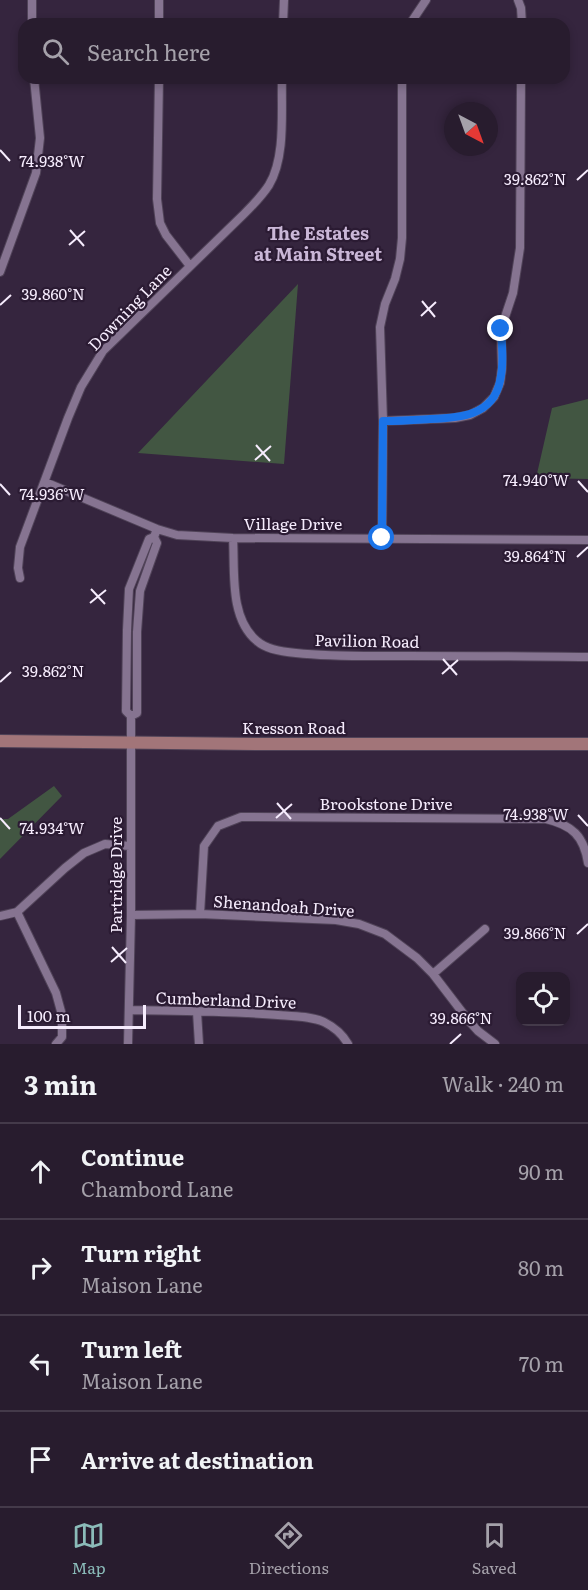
<!DOCTYPE html>
<meta charset="utf-8">
<style>
body{margin:0;font-family:Literata,serif;background:#34293a;color:#f1f3f6}
.controls{position:absolute;right:18px;bottom:18px;display:grid;overflow:hidden;border-radius:12px;box-shadow:0 3px 9px #0003}
.controls button{width:54px;height:54px;display:grid;place-items:center;padding:0;border:0;border-bottom:2px solid #443a4a;background:#281c2e;color:#f1f3f6;font:30px sans-serif}
.compass{position:absolute;left:444px;top:102px;width:54px;height:54px;border-radius:50%;background:#281c2e;box-shadow:0 3px 9px #0003;rotate:139deg}
.scale{position:absolute;left:18px;bottom:15px;width:128px;box-sizing:border-box;padding-left:6px;border:3px solid #f6ecfd;border-top:0;font-size:16px;line-height:21px;white-space:nowrap;color:#f6ecfd;-webkit-text-stroke:4px #2b1b33;paint-order:stroke}
.stop{position:absolute;width:18px;height:18px;margin:-14px;border:4px solid #1a73e8;border-radius:50%;background:#fff}
.stop.end{background:#1a73e8;border-color:#fff;box-shadow:0 2px 6px #0008}
.list{margin:0;padding:0;list-style:none}
h2{display:flex;justify-content:space-between;align-items:center;height:78px;margin:0;padding:0 24px;font-size:26px}
h2 small{font-size:20px;font-weight:400;color:#a5a1aa}
.list li{display:grid;grid-template-columns:39px 1fr auto;gap:18px;align-items:center;box-sizing:border-box;height:96px;padding:0 24px;border-top:2px solid #443a4a}
.list b{display:block;font-size:22px;white-space:nowrap}
.list p{margin:0;font-size:20px;white-space:nowrap;color:#a5a1aa}
.list em{font-size:20px;font-style:normal;color:#a5a1aa}
.icon{flex:none;width:33px;height:33px;fill:none;stroke:currentColor;stroke-width:2;stroke-linecap:round;stroke-linejoin:round}
.map{position:relative;flex:none;width:588px;height:1044px;overflow:hidden}
.search{position:absolute;background:#281c2e;box-shadow:0 3px 9px #0003;left:18px;right:18px;top:18px;height:66px;display:flex;align-items:center;gap:15px;box-sizing:border-box;padding:0 21px;border-radius:18px;color:#a5a1aa;font-size:22px}
.sheet{height:462px;background:#281c2e}
nav{display:flex;justify-content:space-around;align-items:center;box-sizing:border-box;height:84px;border-top:2px solid #443a4a;background:#281c2e;font-size:16px;color:#a5a1aa}
nav a{display:grid;justify-items:center;gap:3px}
nav .on{color:#8bbbb9}
.map>svg:first-child{display:block}
.green{fill:#425642}
.lines{fill:none;stroke-linecap:round;stroke-linejoin:round}
.street-casing{stroke:#504358;stroke-width:10}
.secondary-casing{stroke:#504358;stroke-width:14}
.street{stroke:#867491;stroke-width:8}
.secondary{stroke:#a27579;stroke-width:12}
.route{stroke:#1a73e8;stroke-width:8}
.ticks{fill:none;stroke:#f6ecfd;stroke-width:2}
.labels{text-anchor:middle;dominant-baseline:central;stroke-width:4.5;stroke-linejoin:round;paint-order:stroke}
.street-label{font-size:16px;fill:#f6ecfd;stroke:#2b1b33}
.neighbourhood-label{font-size:18px;font-weight:bold;fill:#cab7d7;stroke:#2b1b33}
.ticks-label{font-size:15px;text-anchor:middle;fill:#f6ecfd;stroke:#2b1b33;stroke-width:4.5;stroke-linejoin:round;paint-order:stroke}
</style>
<div class="map">
<svg width="588" height="1044" viewBox="0 0 588 1044">
<rect width="100%" height="100%" fill="#35253e"/>
<path class="green" d="M298,284L284,464L138,453Z
M588,399V479L536,478L552,408Z
M54,786L62,796L0,859V819H8Z"/>
<g class="lines">
<defs>
<path id="street" d="M32,0V24
M518,0L521,8L522,24
M159,24V0
M283,24L284,0
M410,24L426,0
M159,78L157,199L160,223L166,235L190,266
M0,272L36,173L40,138L34,78
M383,421L455,418L470,415L483,408L494,397L500,383L502,368L501,329L513,293L520,248L521,78
M45,482L157,529L177,535L233,538L588,540
M233,538C235,571 229,618 257,641C267,650 283,652 296,653C332,657 369,656 405,656C466,656 527,656 588,657
M382,538L383,421L380,327L385,304L395,279L400,259L402,238V78
M20,578L18,568L20,547L68,418L81,387L103,351L244,214C253,205 262,196 269,185C286,157 281,111 282,78
M131,716L137,713V632L140,591L157,543L154,537
M17,912L56,993L62,1015V1037L56,1044
M200,914L204,846L218,826L241,817L546,819C572,825 584,836 588,863
M131,915L200,914L336,920L359,924L385,934L417,958L433,974L469,1021L478,1031L495,1044
M0,916L17,912L65,868L84,853L105,844L130,846
M433,974L485,929
M129,1010C179,1011 229,1011 278,1015C293,1016 310,1016 324,1022C334,1027 343,1035 348,1044
M197,1012L199,1044
M128,1044L131,915V716L126,711L127,630L129,589L149,539L154,537L157,529"/>
<path id="secondary" d="M0,741L254,744H588"/>
</defs>
<use href="#street" class="street-casing"/>
<use href="#secondary" class="secondary-casing"/>
<use href="#street" class="street"/>
<use href="#secondary" class="secondary"/>
</g>
<g class="lines">
<path class="route" d="M382,538L383,421C399,421 414,420 430,419C459,418 493,416 500,381C504,364 502,346 501,329"/>
</g>
<path class="ticks" d="M0,150L10,161M577,180L588,170M70,230L84,246M69,245L85,231M422,301L435,317M0,305L11,295M421,316L436,302M256,445L270,461M255,460L271,446M578,481L588,492M0,484L10,495M577,557L588,547M91,589L105,604M90,603L106,590M443,659L457,675M442,674L458,660M0,682L11,672M277,803L291,819M578,815L588,826M0,818L10,829M276,818L292,804M577,934L588,924M112,947L126,963M111,962L127,948M450,1044L461,1034"/>
<g class="labels">
<g class="street-label">
<text transform="translate(129 307) rotate(-46)">Downing Lane</text>
<text x="293" y="523">Village Drive</text>
<text transform="translate(367 640) rotate(1)">Pavilion Road</text>
<text x="294" y="727">Kresson Road</text>
<text x="386" y="803">Brookstone Drive</text>
<text transform="translate(115 875) rotate(-90)">Partridge Drive</text>
<text transform="translate(284 905) rotate(4)">Shenandoah Drive</text>
<text transform="translate(226 999) rotate(2)">Cumberland Drive</text>
</g>
<g class="neighbourhood-label">
<text x="318" y="232">The Estates<tspan x="318" dy="21">at Main Street</tspan></text>
</g>
</g>
<g class="ticks-label">
<text x="52" y="167">74.938°W</text>
<text x="535" y="185">39.862°N</text>
<text x="53" y="300">39.860°N</text>
<text x="536" y="486">74.940°W</text>
<text x="52" y="500">74.936°W</text>
<text x="535" y="562">39.864°N</text>
<text x="53" y="677">39.862°N</text>
<text x="536" y="820">74.938°W</text>
<text x="52" y="834">74.934°W</text>
<text x="535" y="939">39.866°N</text>
<text x="461" y="1024">39.866°N</text>
</g>
</svg>
<div class="controls">
<button><svg class="icon" aria-label="locate" viewBox="0 0 24 24"><circle cx="12" cy="12" r="6"/><path d="M12 2v4M12 18v4M2 12h4M18 12h4"/></svg></button>
</div>
<svg class="compass" viewBox="-18 -18 36 36"><path d="M0-13l5 13h-10z" fill="#e53935"/><path d="M0 13l5-13h-10z" fill="#a5a1aa"/></svg>
<div class="scale">100 m</div>
<div class="stop" style="left:382px;top:538px"></div>
<div class="stop end" style="left:501px;top:329px"></div>
<div class="search"><svg class="icon" aria-label="search" viewBox="0 0 24 24"><circle cx="10" cy="10" r="6"/><path d="M15 15l6 6"/></svg>Search here</div>
</div>
<section class="sheet">
<h2>3 min<small>Walk · 240 m</small></h2>
<ul class="list">
<li><svg class="icon" aria-label="ahead" viewBox="0 0 24 24"><path d="M12 20V5M6 11l6-6 6 6"/></svg><div><b>Continue</b><p>Chambord Lane</p></div><em>90 m</em></li>
<li><svg class="icon" aria-label="right" viewBox="0 0 24 24"><path d="M7 20v-9h11M14 6l5 5-5 5"/></svg><div><b>Turn right</b><p>Maison Lane</p></div><em>80 m</em></li>
<li><svg class="icon" aria-label="left" viewBox="0 0 24 24"><path d="M17 20v-9H6M10 6l-5 5 5 5"/></svg><div><b>Turn left</b><p>Maison Lane</p></div><em>70 m</em></li>
<li><svg class="icon" aria-label="arrive" viewBox="0 0 24 24"><path d="M6 21V4h12l-3 4 3 4H6"/></svg><div><b>Arrive at destination</b></div></li>
</ul>
</section>
<nav>
<a class="on"><svg class="icon" aria-label="map" viewBox="0 0 24 24"><path d="M3 6l6-2 6 2 6-2v14l-6 2-6-2-6 2zM9 4v14M15 6v14"/></svg>Map</a>
<a><svg class="icon" aria-label="directions" viewBox="0 0 24 24"><path d="M12 3l9 9-9 9-9-9zM9 14v-3h6M13 9l2 2-2 2"/></svg>Directions</a>
<a><svg class="icon" aria-label="saved" viewBox="0 0 24 24"><path d="M7 4h10v16l-5-4-5 4z"/></svg>Saved</a>
</nav>
